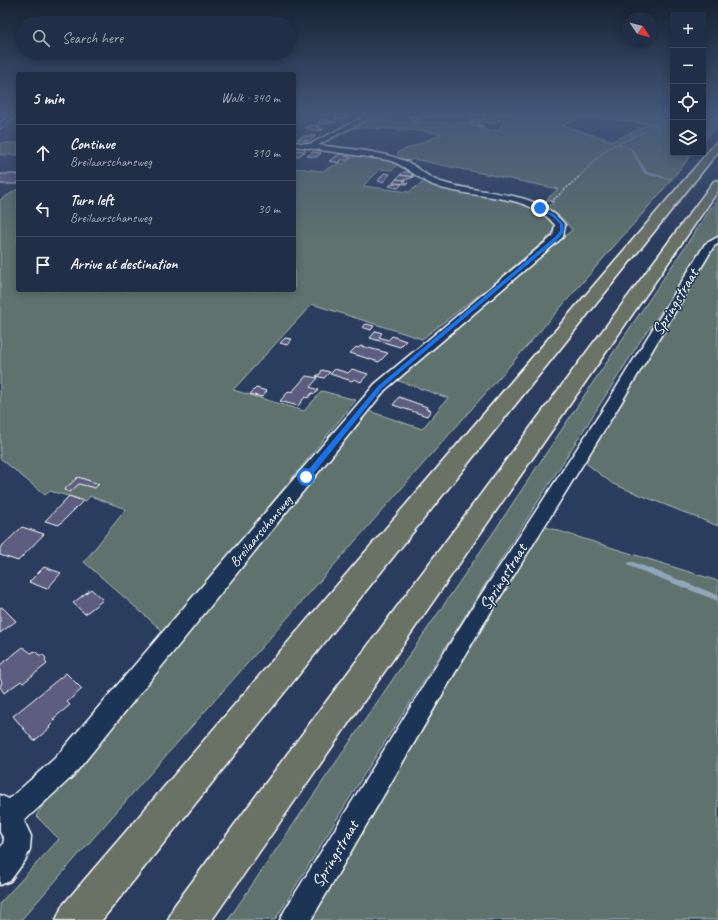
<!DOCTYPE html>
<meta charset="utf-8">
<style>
body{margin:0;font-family:Caveat,sans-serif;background:#2d3a52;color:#f1f3f6}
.controls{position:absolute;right:12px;top:12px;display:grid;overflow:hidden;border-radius:4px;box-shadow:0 2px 10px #0003}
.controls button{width:36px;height:36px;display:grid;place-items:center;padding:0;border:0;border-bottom:1px solid #3d4a60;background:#202e47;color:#f1f3f6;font:20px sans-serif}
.compass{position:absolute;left:622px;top:12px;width:36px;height:36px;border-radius:50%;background:#202e47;box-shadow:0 2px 10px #0003;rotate:125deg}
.stop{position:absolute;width:12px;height:12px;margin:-9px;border:3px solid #1a73e8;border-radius:50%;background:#fff}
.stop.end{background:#1a73e8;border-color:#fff;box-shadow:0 1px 4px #0008}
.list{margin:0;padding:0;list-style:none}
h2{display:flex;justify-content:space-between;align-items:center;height:52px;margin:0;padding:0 16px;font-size:17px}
h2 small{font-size:13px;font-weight:400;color:#a2a8b4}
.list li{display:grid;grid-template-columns:26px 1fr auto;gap:12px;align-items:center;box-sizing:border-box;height:56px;padding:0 16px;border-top:1px solid #3d4a60}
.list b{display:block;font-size:15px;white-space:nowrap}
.list p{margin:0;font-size:13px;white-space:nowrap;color:#a2a8b4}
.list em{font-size:13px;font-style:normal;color:#a2a8b4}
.icon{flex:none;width:22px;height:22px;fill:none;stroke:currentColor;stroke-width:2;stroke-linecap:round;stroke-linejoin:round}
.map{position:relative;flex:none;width:718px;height:920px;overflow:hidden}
.search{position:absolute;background:#202e47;box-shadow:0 2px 10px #0003;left:16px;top:16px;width:280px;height:44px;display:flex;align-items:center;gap:10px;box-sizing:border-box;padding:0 14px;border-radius:22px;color:#a2a8b4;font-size:15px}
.panel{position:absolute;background:#202e47;box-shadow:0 2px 10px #0003;left:16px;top:72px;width:280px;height:220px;border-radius:4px}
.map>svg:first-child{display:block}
.green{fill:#5e726d;stroke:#aeb8b6;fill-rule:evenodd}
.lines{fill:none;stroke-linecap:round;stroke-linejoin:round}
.stream{fill:#90a6bb;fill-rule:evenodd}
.building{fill:#5c5d7f;stroke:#fff}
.minor-casing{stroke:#fff;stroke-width:3}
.highway-casing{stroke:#fff;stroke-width:3}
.path-far1{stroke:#fff;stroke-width:1;stroke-dasharray:1.5 1.5;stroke-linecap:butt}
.path{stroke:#fff;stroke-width:1.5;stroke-dasharray:2 1.5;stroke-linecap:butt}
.minor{fill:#1d3557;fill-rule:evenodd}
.highway{fill:#6a7165;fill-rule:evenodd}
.route{fill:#1a73e8}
.labels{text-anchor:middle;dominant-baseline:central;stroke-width:3;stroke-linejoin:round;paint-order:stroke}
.street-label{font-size:14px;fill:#fff;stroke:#1d3557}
.near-street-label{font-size:17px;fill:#fff;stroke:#1d3557}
</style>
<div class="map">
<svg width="718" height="920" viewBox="0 0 718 920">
<rect width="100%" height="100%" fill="#2a3d5f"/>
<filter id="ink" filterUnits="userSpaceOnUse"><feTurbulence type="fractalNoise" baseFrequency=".025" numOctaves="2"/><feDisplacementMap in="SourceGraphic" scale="8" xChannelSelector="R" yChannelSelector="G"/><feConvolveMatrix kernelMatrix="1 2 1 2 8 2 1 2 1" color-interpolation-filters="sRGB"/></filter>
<g filter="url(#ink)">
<path class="green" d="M447,113H673V153H693L663,190L506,370L21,920H0V903L59,839L36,816L57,783L366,410L422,429L448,398L393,379L572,230L564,220L547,207L554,202L546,200L558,189L413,159L408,161L397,154L399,152L442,134L423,131L351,127L362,121L469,123L470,125L489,131L500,130L501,125L508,121C496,112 467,115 451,115L450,116L426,117L427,114L508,115ZM584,117L617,120L619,119L649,124L613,141L562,125Z
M703,113H718V124L703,142Z
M0,143H18V155H0Z
M356,155L379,157L400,163L392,170L381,169L363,186L409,192L425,181L503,197L534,208L557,222L555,232L488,288L422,339L312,304L233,390L304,411L322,391L356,400L165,633L84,562L126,509L90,496L86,501L50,491L45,495L0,458V200L18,189V290H294V168L322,171L340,163L343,164Z
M718,198V238L706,244L683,280L639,343L362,778L275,920H228L495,530L596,378Z
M718,243V526L613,484L583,461L711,250Z
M543,526L718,581V920H311Z"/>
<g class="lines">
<path class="stream" d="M534,115H536L546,120L617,144H615L544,120Z
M619,144L632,149L647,172L673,179L672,180L645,174L630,149L618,145Z
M629,562H633L718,595V601L629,566L628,564Z"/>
</g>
<path class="building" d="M341,115L349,116H350L343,119L334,118Z
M381,115H388L383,120L376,119Z
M471,115L484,116V119L474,122H469L475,119L471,117Z
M410,116H422V119H417V121L410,120Z
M489,118L501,120L493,123L484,122L478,125L484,126L481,127L470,124Z
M320,120H324L337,122L325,124L318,123L320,122L318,121Z
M310,125L320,126L318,128L324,129L320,131L306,128Z
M303,136H316L309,141L297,139Z
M295,150L306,151L297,157L294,156Z
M313,152L321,153L316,157L307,156Z
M342,153H349L345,156L351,157L347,160H341L340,163L329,161Z
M404,172L413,173L411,175L414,176L413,177L400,175Z
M384,173L390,174L383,182L378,181Z
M0,174H18V184H0Z
M400,175L409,176L414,177L405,180L396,179Z
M396,179L405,180L403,182L408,183L407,184L393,183Z
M393,183L402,184L398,188L389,186Z
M366,324L374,326L371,330L362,327Z
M376,331L382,333L379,337L388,340L392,336L406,341L400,347L370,338Z
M285,338L292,339L287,345L280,343Z
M361,346L388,353L379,362L350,353L356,347L358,348Z
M335,369L348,373L352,369L368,374L361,382L354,379L352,381L330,374Z
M322,370L330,372L324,378L316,376L320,374Z
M306,376L318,378L310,387L318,390L315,394L312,393L308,398L305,397L298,406L280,401L289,391L292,392Z
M256,388L267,391L262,397L250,394Z
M399,397L427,407L426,409L431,410L427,416L393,405Z
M78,477L99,484L95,488L79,484L70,492L64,490Z
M69,496L83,501L59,525L45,521Z
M22,527L44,534L18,561L0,555V548Z
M44,567L61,573L47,589L29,582Z
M91,589L103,600L85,614L73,603Z
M2,607L16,621L0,633V608Z
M23,647L31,653L35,651L39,655H43L46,658L45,661L47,664L23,683L21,681L4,693L0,687L2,682L0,679V665Z
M66,673L82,689L67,702L70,705L53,719L55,721L49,727L50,728L34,741L13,716Z"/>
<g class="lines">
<defs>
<path id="minor" d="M14,113H18V116L0,128V123Z
M371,113H379L318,145C346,149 378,150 405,161C418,166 427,178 441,182C480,195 539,189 565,225L563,237L385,390L73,776L24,821L31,836L30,849L26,859L10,881L0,885V848L3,844L4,839L0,832V795L9,799L55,758L375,384L553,236L555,225C528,191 470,200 433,185C416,178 406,165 388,160L294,146V142L310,144Z
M406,113H434L435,114L432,116L409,115Z
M718,237V244L714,246L621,403L481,628L311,920H280L285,910L467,616L607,403L705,244Z"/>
<path id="highway" d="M718,143V152L102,920H56L62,906L715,144Z
M718,180V191L212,920H168L174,906L714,181Z"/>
</defs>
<use href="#minor" class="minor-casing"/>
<use href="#highway" class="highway-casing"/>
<path class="path-far1" d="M442,114L588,116L657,125
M579,177L599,156L609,148L642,133L673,116"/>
<path class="path" d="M551,202L580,176"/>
<use href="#minor" class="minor"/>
<use href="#highway" class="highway"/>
</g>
</g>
<linearGradient id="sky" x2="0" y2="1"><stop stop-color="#172234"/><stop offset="0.47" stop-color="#44577a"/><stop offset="1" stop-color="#44577a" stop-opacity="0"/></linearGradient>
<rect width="718" height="242" fill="url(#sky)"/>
<path class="route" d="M540,207L555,215L563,224L564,231L559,238L382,388L309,479H304V475L378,386L556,236L560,231V224L552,216L538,209Z"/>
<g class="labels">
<g class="street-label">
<text transform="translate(261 531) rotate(-50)">Breilaarschansweg</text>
</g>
<g class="near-street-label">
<text transform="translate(675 302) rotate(-59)">Springstraat</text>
<text transform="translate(503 577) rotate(-58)">Springstraat</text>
<text transform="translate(335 854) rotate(-59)">Springstraat</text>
</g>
</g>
</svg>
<div class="controls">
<button>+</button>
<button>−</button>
<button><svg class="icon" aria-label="locate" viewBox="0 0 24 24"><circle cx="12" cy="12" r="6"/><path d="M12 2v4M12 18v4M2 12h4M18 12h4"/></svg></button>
<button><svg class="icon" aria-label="layers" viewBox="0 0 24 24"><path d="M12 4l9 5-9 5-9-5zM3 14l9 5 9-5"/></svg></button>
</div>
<svg class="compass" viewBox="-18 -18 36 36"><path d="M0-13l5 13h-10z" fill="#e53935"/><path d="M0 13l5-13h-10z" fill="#a2a8b4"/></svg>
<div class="stop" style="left:306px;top:477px"></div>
<div class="stop end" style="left:540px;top:208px"></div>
<div class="search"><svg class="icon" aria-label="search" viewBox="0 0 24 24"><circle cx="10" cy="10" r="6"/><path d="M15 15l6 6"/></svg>Search here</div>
<section class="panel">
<h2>5 min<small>Walk · 340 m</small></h2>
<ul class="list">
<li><svg class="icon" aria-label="ahead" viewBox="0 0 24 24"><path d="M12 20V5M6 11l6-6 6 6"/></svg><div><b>Continue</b><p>Breilaarschansweg</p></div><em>310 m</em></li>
<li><svg class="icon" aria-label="left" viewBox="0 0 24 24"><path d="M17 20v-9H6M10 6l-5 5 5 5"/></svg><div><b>Turn left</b><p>Breilaarschansweg</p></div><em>30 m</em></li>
<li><svg class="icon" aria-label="arrive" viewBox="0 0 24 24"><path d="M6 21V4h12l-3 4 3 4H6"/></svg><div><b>Arrive at destination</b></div></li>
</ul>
</section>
</div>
